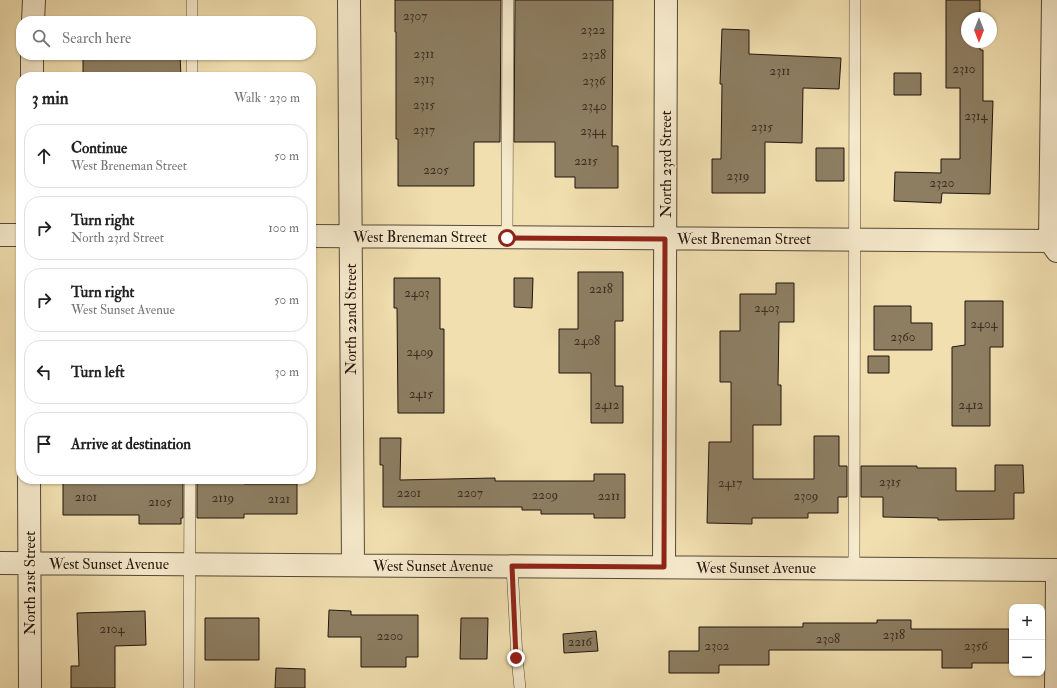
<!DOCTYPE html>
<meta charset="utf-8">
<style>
body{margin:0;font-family:"IM FELL Double Pica",serif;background:#f2f2f2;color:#222}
.controls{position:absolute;right:12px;bottom:12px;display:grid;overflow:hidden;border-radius:8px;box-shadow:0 1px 3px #0004}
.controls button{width:36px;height:36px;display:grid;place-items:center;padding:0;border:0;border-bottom:1px solid #e0e0e0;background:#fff;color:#222;font:20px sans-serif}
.compass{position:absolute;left:961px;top:12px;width:36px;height:36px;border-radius:50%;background:#fff;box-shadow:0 1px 3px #0004;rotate:180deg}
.stop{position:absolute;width:12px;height:12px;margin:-9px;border:3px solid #8f2418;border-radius:50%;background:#fff}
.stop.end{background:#8f2418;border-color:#fff;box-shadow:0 1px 4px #0008}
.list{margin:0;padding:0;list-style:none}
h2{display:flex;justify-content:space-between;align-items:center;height:52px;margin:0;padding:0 16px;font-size:17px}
h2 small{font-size:13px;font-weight:400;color:#767676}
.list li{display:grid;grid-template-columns:26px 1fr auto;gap:12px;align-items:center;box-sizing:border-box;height:64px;margin:0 8px 8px;padding:0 8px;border:1px solid #e0e0e0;border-radius:16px}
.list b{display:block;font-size:15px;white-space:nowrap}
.list p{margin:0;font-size:13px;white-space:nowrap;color:#767676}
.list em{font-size:13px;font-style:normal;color:#767676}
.icon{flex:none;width:22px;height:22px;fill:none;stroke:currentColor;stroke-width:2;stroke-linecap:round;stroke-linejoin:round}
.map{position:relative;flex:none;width:1057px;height:688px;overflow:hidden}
.search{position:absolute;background:#fff;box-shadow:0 1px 3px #0004;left:16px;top:16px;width:300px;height:44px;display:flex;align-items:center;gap:10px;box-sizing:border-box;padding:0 14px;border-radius:16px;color:#767676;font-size:15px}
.panel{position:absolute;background:#fff;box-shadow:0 1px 3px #0004;left:16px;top:72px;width:300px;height:412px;border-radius:16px}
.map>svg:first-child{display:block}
.building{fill:#8d7e62;stroke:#21150d}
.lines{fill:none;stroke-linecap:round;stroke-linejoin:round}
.lane-casing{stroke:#554836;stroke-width:12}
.street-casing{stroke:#554836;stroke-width:24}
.lane{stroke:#f6eacc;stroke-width:11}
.street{stroke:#f6eacc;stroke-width:22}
.route{stroke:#8f2418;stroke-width:5}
.labels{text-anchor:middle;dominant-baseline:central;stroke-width:3;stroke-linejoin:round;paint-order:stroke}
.number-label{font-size:13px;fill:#3c2f22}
.street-label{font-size:15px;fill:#21150d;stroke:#f6eacc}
</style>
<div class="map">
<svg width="1057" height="688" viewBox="0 0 1057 688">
<rect width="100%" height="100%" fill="#f1dfb0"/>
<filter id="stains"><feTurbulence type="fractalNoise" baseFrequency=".005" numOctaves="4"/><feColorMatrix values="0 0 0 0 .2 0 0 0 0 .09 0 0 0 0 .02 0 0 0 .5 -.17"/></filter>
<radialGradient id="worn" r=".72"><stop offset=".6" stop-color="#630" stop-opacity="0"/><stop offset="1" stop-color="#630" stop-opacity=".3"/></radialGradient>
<path class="building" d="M395,0H501L500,142H474V186H398V139H396V32H395Z
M515,0H613L612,146H618V188H575V177H555V142H514Z
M946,0H980V18H967V42H980V50H983V101H993L990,194L942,193L941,203L894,201L895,172L941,173V159H960V88H946Z
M722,29L749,30V54L841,58L839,89L803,88L802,143L765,142V193H712V159H721L722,84H720Z
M83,55H180L181,77H83Z
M894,73H921V95H894Z
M816,148H844V181H816Z
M578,272H623V321H615V386H623V423H591V373H559V329H578Z
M394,278H440V329H444V413H398L397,308H394Z
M514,278H533L532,308L514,307Z
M776,283H794V322H779L778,385H781V425H753V479H814V436H839V466H847V497H838V513H808V518H752V524L707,523L709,442H731V382H720V331H740V294H776Z
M965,301H1003V347H990V426H952V347L965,345Z
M874,306H911V323H932V350H874Z
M868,356H889V373H868Z
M380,438H401L400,480L495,478V481H594V474H625V518H594V514H541V510H522V507H383V465H380Z
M995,465H1023L1024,493H1014V519L938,520V518L883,517V497H861V466H917V468H956V491H995Z
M63,479H183V518H181V524H139V515H63Z
M197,479H244V484H297V514H244V518H197Z
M329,610L351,611V615H418V657H406V667H361V637H328Z
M145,611L146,645L115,646V688H71V666H79L77,613Z
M205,618H259V660H205Z
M461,618H488L487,659H460Z
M877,620H911V629H1009V663H972V668H942V650H769V665H719V673H669V651H699V627H803V623H877Z
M596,631L598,651L564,653L563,634Z
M276,668L305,669V688H275Z"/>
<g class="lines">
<defs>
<path id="lane" d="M192,21V0
M192,77V55
M507,238L508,0
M512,566L517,658L520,688
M854,569L855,0
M189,688L190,479"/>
<path id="street" d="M349,0L353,565
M1053,0L1050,241L1057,251
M33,21L34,0
M32,77V55
M0,235H21
M311,236L1057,241
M29,479L30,688
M0,563L1057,570
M664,567L666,0
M1056,688L1057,580"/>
</defs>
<use href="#lane" class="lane-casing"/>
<use href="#street" class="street-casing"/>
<use href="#lane" class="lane"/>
<use href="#street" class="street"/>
</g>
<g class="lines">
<path class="route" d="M507,238L665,239L664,567L512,566L516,658"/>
</g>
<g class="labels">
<g class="number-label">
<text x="415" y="16">2307</text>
<text x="593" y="30">2322</text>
<text x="424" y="54">2311</text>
<text x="594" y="55">2328</text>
<text x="964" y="69">2310</text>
<text x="780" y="71">2311</text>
<text x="424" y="79">2313</text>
<text x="594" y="81">2336</text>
<text x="424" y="105">2315</text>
<text x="594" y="106">2340</text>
<text x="976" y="116">2314</text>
<text x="762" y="127">2315</text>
<text x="424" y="130">2317</text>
<text x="593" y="131">2344</text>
<text x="586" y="161">2215</text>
<text x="436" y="170">2205</text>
<text x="738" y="176">2319</text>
<text x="942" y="183">2320</text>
<text x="601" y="289">2218</text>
<text x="417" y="293">2403</text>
<text x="767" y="308">2403</text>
<text x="984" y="324">2404</text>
<text x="903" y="337">2360</text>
<text x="587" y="341">2408</text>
<text x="420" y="352">2409</text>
<text x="421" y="394">2415</text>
<text x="607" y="405">2412</text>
<text x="971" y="405">2412</text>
<text x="890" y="482">2315</text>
<text x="730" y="483">2417</text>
<text x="409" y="493">2201</text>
<text x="470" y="493">2207</text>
<text x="545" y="495">2209</text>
<text x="609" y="496">2211</text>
<text x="806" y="496">2309</text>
<text x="86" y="497">2101</text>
<text x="223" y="498">2119</text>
<text x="279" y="499">2121</text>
<text x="160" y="502">2105</text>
<text x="112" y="629">2104</text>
<text x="894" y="635">2318</text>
<text x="390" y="636">2200</text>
<text x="828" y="639">2308</text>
<text x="580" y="642">2216</text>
<text x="717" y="646">2302</text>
<text x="976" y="646">2356</text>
</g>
<g class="street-label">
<text transform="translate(666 164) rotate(-90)">North 23rd Street</text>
<text x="420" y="237">West Breneman Street</text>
<text x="744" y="239">West Breneman Street</text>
<text transform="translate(351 319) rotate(-90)">North 22nd Street</text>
<text x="109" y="564">West Sunset Avenue</text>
<text x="433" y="566">West Sunset Avenue</text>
<text x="756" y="568">West Sunset Avenue</text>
<text transform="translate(30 583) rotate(-90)">North 21st Street</text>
</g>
</g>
<rect width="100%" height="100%" filter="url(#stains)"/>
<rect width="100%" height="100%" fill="url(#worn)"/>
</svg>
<div class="controls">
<button>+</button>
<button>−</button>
</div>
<svg class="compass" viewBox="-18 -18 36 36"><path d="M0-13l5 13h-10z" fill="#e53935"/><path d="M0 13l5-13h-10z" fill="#767676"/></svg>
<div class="stop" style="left:507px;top:238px"></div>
<div class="stop end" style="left:516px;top:658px"></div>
<div class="search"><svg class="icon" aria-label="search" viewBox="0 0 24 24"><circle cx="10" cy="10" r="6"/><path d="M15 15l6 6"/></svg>Search here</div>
<section class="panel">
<h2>3 min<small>Walk · 230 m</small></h2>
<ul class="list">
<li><svg class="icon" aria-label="ahead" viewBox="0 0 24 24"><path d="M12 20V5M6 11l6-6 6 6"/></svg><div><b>Continue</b><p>West Breneman Street</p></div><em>50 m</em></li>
<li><svg class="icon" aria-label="right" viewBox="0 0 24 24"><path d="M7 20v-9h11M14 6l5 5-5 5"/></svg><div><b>Turn right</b><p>North 23rd Street</p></div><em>100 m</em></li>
<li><svg class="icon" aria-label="right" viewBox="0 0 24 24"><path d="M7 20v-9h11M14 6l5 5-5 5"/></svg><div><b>Turn right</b><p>West Sunset Avenue</p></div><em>50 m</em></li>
<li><svg class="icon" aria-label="left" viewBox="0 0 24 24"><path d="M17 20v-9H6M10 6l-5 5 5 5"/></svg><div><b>Turn left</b></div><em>30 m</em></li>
<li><svg class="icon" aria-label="arrive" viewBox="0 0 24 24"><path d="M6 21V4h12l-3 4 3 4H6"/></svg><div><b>Arrive at destination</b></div></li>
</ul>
</section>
</div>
